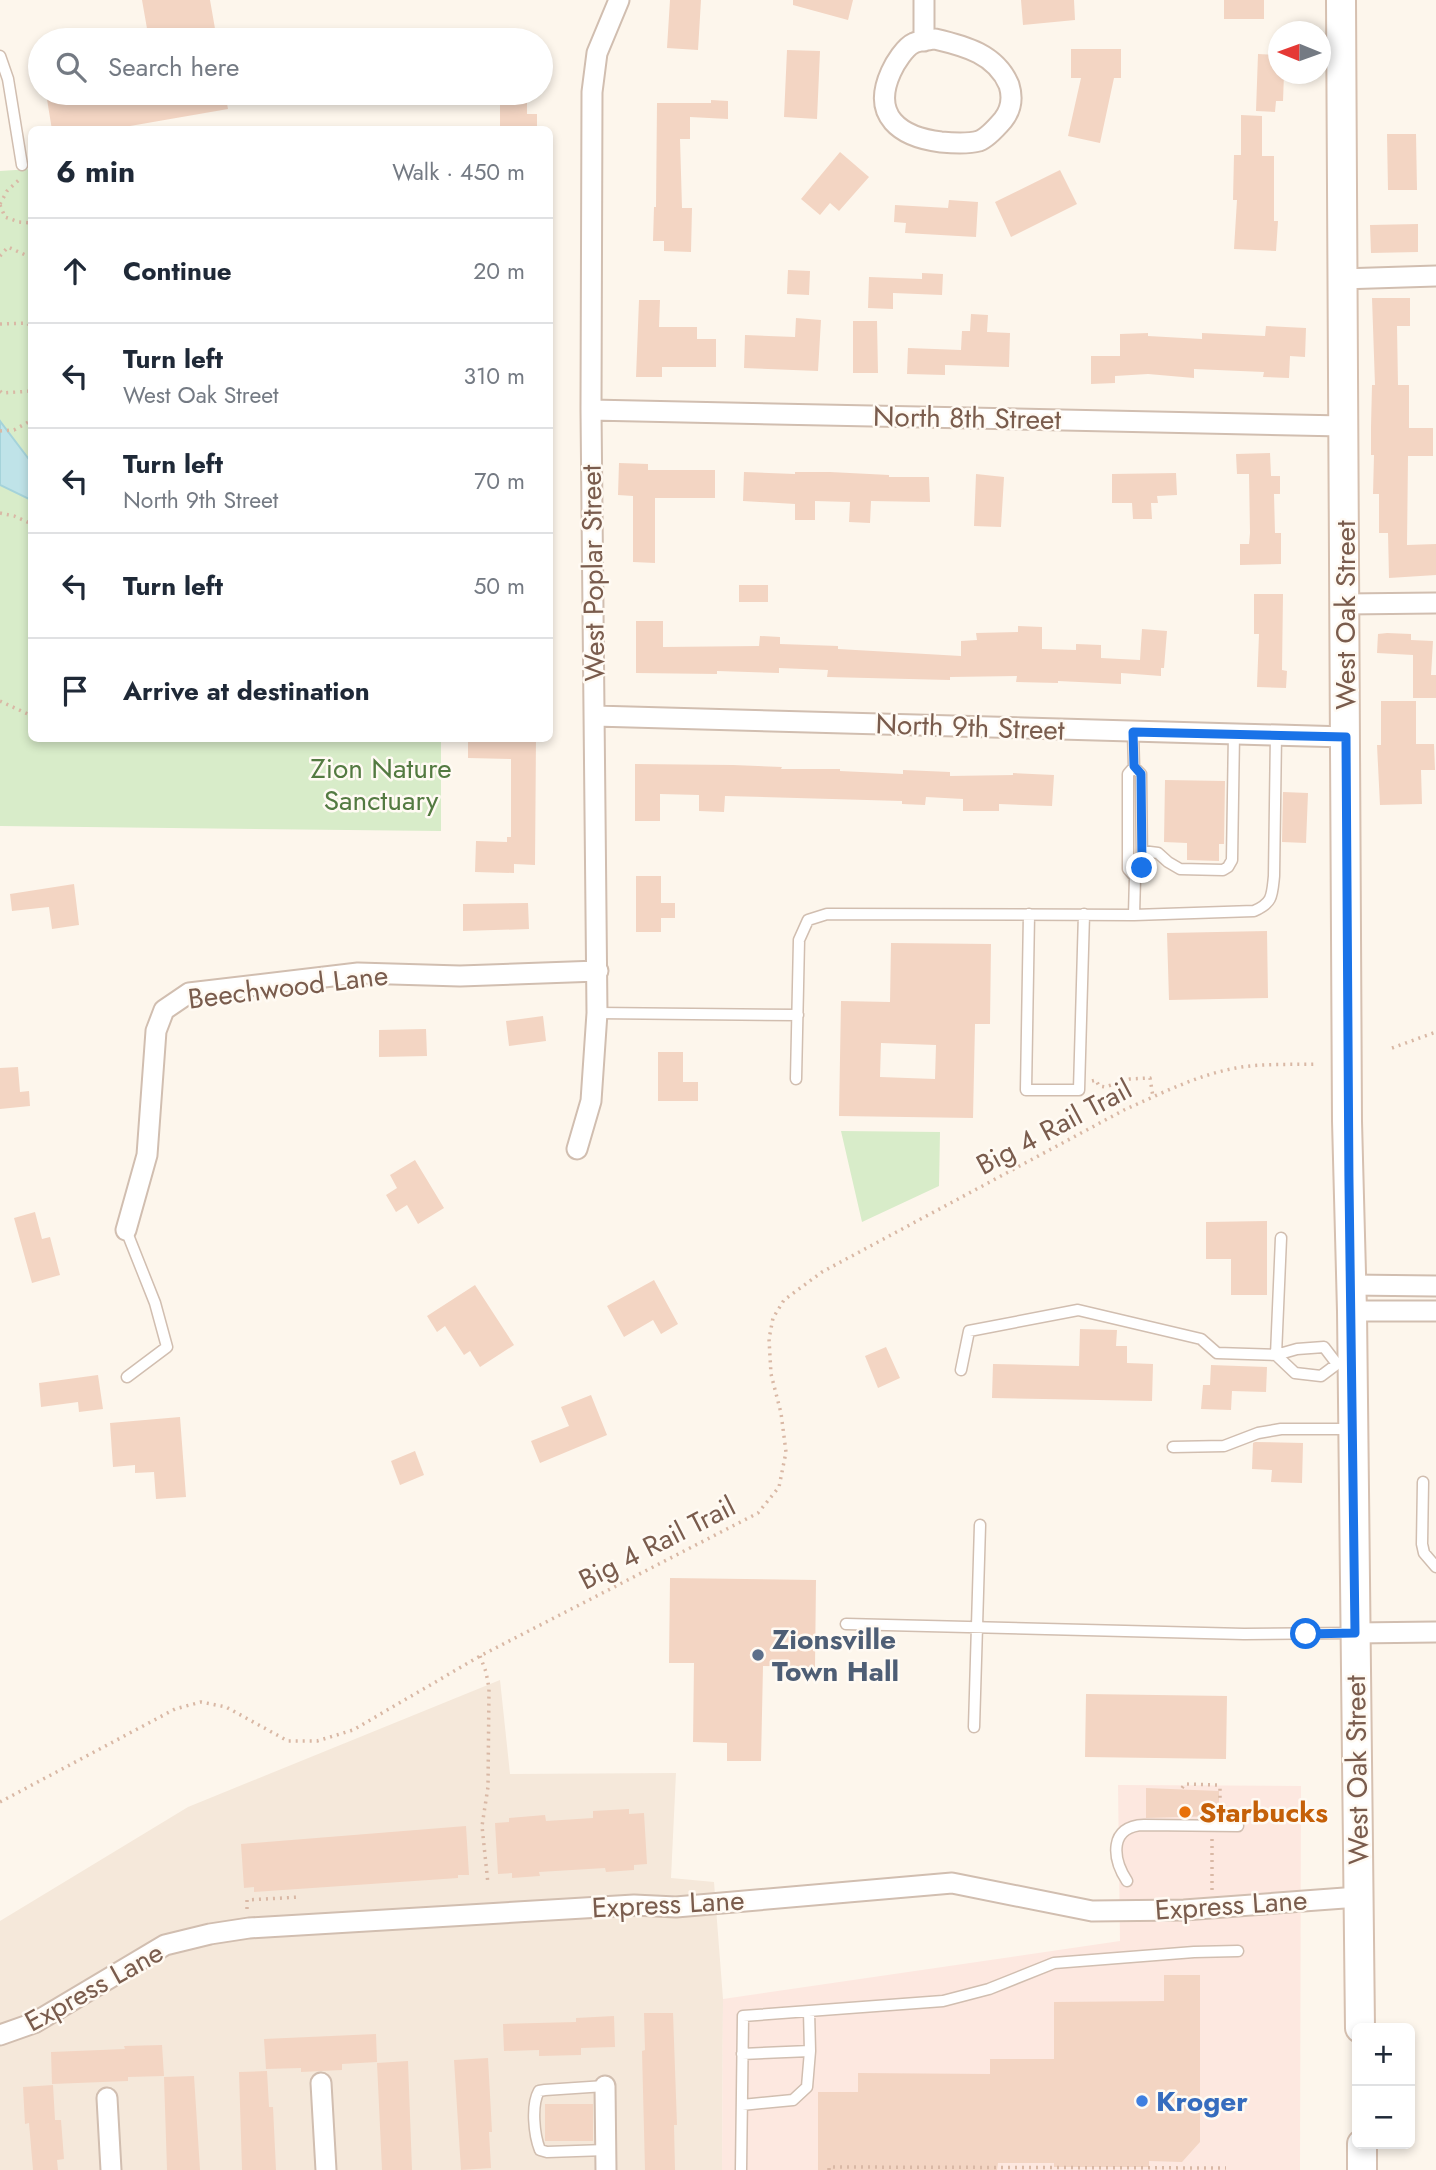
<!DOCTYPE html>
<meta charset="utf-8">
<style>
body{margin:0;font-family:Jost,sans-serif;background:#f6f6f7;color:#1f2937}
.controls{position:absolute;right:21px;bottom:21px;display:grid;overflow:hidden;border-radius:10px;box-shadow:0 4px 10px #0003}
.controls button{width:63px;height:63px;display:grid;place-items:center;padding:0;border:0;border-bottom:2px solid #e0e1e3;background:#fff;color:#1f2937;font:35px sans-serif}
.compass{position:absolute;left:1268px;top:21px;width:63px;height:63px;border-radius:50%;background:#fff;box-shadow:0 4px 10px #0003;rotate:271deg}
.stop{position:absolute;width:21px;height:21px;margin:-16px;border:5px solid #1a73e8;border-radius:50%;background:#fff}
.stop.end{background:#1a73e8;border-color:#fff;box-shadow:0 2px 7px #0008}
.list{margin:0;padding:0;list-style:none}
h2{display:flex;justify-content:space-between;align-items:center;height:91px;margin:0;padding:0 28px;font-size:30px}
h2 small{font-size:23px;font-weight:400;color:#747a83}
.list li{display:grid;grid-template-columns:46px 1fr auto;gap:21px;align-items:center;box-sizing:border-box;height:105px;padding:0 28px;border-top:2px solid #e0e1e3}
.list b{display:block;font-size:26px;white-space:nowrap}
.list p{margin:0;font-size:23px;white-space:nowrap;color:#747a83}
.list em{font-size:23px;font-style:normal;color:#747a83}
.icon{flex:none;width:38px;height:38px;fill:none;stroke:currentColor;stroke-width:2;stroke-linecap:round;stroke-linejoin:round}
.map{position:relative;flex:none;width:1436px;height:2170px;overflow:hidden}
.search{position:absolute;background:#fff;box-shadow:0 4px 10px #0003;left:28px;top:28px;width:525px;height:77px;display:flex;align-items:center;gap:18px;box-sizing:border-box;padding:0 24px;border-radius:38px;color:#747a83;font-size:26px}
.panel{position:absolute;background:#fff;box-shadow:0 4px 10px #0003;left:28px;top:126px;width:525px;height:616px;border-radius:10px}
.map>svg:first-child{display:block}
.residential{fill:#f5e8da}
.commercial{fill:#fde8e0}
.green{fill:#d8ecc9}
.water{fill:#bfe3e8;stroke:#a5d3da;stroke-width:2}
.building{fill:#f3d5c3;fill-rule:evenodd}
.lines{fill:none;stroke-linecap:round;stroke-linejoin:round}
.service-casing{stroke:#d1beb0;stroke-width:13}
.minor-casing{stroke:#d1beb0;stroke-width:23}
.secondary-casing{stroke:#d6c0b0;stroke-width:32}
.path{stroke:#d9b8a5;stroke-width:3.5;stroke-dasharray:2 5;stroke-linecap:butt}
.service{stroke:#fff;stroke-width:10}
.minor{stroke:#fff;stroke-width:19}
.secondary{stroke:#fff;stroke-width:28}
.route{stroke:#1a73e8;stroke-width:9}
.service-dot{fill:#5c6f8a;stroke:#fffaf3;stroke-width:2.5}
.food-dot{fill:#e8710a;stroke:#fffaf3;stroke-width:2.5}
.shop-dot{fill:#3f7fe0;stroke:#fffaf3;stroke-width:2.5}
.labels{text-anchor:middle;dominant-baseline:central;stroke-width:5;stroke-linejoin:round;paint-order:stroke}
.street-label{font-size:28px;fill:#7a5c4d;stroke:#fffaf3}
.park-label{font-size:28px;fill:#537a41;stroke:#fffaf3}
.service-label{font-size:28px;font-weight:bold;fill:#4e5e75;stroke:#fffaf3;text-anchor:start}
.food-label{font-size:28px;font-weight:bold;fill:#c56008;stroke:#fffaf3;text-anchor:start}
.shop-label{font-size:28px;font-weight:bold;fill:#366cbe;stroke:#fffaf3;text-anchor:start}
</style>
<div class="map">
<svg width="1436" height="2170" viewBox="0 0 1436 2170">
<rect width="100%" height="100%" fill="#fdf6ec"/>
<path class="residential" d="M500,1680L510,1774L676,1773L671,1878L714,1882L723,1999L722,2170H0V1921L188,1807Z"/>
<path class="commercial" d="M1118,1785L1301,1786L1300,2170H722L723,1999L1120,1941Z"/>
<path class="green" d="M31,169L32,738L441,739V831L0,826V171Z
M841,1131L940,1132L939,1186L862,1222Z"/>
<path class="water" d="M0,421L31,462V500L0,485Z"/>
<path class="building" d="M142,0H210L217,40H149Z
M670,0H701L698,50L667,48Z
M793,0H853L848,20L793,5Z
M1021,0H1074L1075,20L1023,25Z
M1224,0H1264V19H1224Z
M1071,49H1121V78H1114L1100,143L1068,136L1081,78H1071Z
M787,50L820,51L817,119L784,117Z
M1258,54L1278,55V74H1284L1283,101H1276L1275,112L1256,111Z
M46,93H225L228,109L107,130H52Z
M500,93H527V114H537V130H500Z
M711,100L728,101V119L690,117V139H680L682,208H692L691,252L664,251V241H653L654,207H656L657,103H711Z
M1241,115L1262,116V156H1274V221H1278L1276,251L1234,249L1237,200H1233L1234,155H1241Z
M1387,134H1416L1417,190H1388Z
M840,152L869,177L839,211L830,203L820,215L801,199Z
M1060,170L1077,204L1011,237L995,202Z
M949,200L978,202L976,237L905,233L906,223L894,222L895,205L948,208Z
M1418,224V252L1371,253L1370,225Z
M788,270L810,271L809,295L787,294Z
M922,273L943,274L942,295L893,293V309L868,308L869,277L922,279Z
M1372,298H1410V326H1397L1398,385H1409V428H1433V456H1408L1407,545L1436,544V575L1389,578L1388,533H1379V494H1373L1374,455H1371V427L1372,385H1375Z
M639,300H660L659,327H697V339H716V367H662V377H636Z
M971,314L988,315L987,332L1010,333L1009,367L945,365V375L907,374L908,348L961,350L962,331H970Z
M796,318L821,320L818,371L744,368L745,335L795,337Z
M853,321H877L878,373H853Z
M1266,326L1306,328L1305,357L1290,356L1289,378L1263,377L1264,372L1194,369V378L1148,374L1115,376V383L1091,384V356H1120V334L1148,333V336L1202,339V333L1265,336Z
M1270,453L1271,476H1280V494H1274L1275,533H1281V564L1240,565V544H1249L1250,533L1249,474H1237L1236,454Z
M619,463L648,464V470H715V498H655V563L633,562V496L618,495Z
M744,472L795,474V472H830L889,475V477H929L930,502L871,501L870,523L849,522L850,502L815,501V520H795V504L743,501Z
M1176,473L1177,495L1157,496L1158,503H1151L1152,519H1133L1132,503H1112V474Z
M976,474L1004,477L1001,527L974,526Z
M739,585H768V602H739Z
M1254,594H1283L1282,670L1287,671L1286,688L1257,687L1259,634H1254Z
M636,621H663V647L759,646L760,636L780,637V644L838,646V649L961,656V641L977,640L976,633L1018,632V626L1042,627V649L1076,650V644L1101,645V658L1140,660L1142,629L1167,631L1164,668H1161V676L1121,673V684L1058,681V683L1016,682L1017,676L950,677V680L827,677L828,670L779,668V673L717,671V674L636,673Z
M1387,633L1411,634V640L1433,641L1431,675H1436V698H1413V655L1377,653L1378,634Z
M1381,701H1416V744H1434L1435,770H1421L1422,804L1380,805L1377,745H1381Z
M468,738H536L535,865L514,864V873L475,872L476,841L507,842V837H511V759L468,758Z
M635,764L733,765L782,767L781,769H840V771L903,774V770L950,772V776L1013,775V773L1054,775L1052,806L999,804V811H963V799L926,797L925,805L902,804V801L725,796L724,812L699,811V795L660,794V821H635Z
M1165,780L1225,781L1224,844H1219V861L1187,860V843L1164,842Z
M1283,792L1308,793L1306,843L1282,842Z
M636,876H661V903H675V918H661V932H636Z
M74,884L79,925L52,929L49,907L12,911L10,894Z
M528,903L529,929L463,931V904Z
M1267,931L1268,998L1169,1000L1167,933Z
M891,943L991,944L990,1024H975L973,1118L839,1116L841,1001L890,1002ZM881,1043L936,1045L935,1079L880,1077Z
M543,1016L546,1041L509,1046L506,1021Z
M426,1029L427,1056L379,1057V1030Z
M658,1052H683V1082H698V1101H658Z
M18,1067L20,1092L29,1091L30,1106L0,1109V1068Z
M415,1160L444,1208L418,1224L407,1205L396,1212L386,1195L397,1188L390,1175Z
M35,1212L42,1239L50,1237L60,1275L32,1283L14,1218Z
M1267,1221V1295H1231V1259H1206V1222Z
M654,1280L678,1324L661,1334L653,1320L624,1337L607,1306Z
M475,1285L514,1345L480,1367L470,1351L464,1355L445,1326L437,1332L427,1316Z
M1080,1329L1117,1330L1116,1346H1127V1363L1153,1364L1152,1401L992,1398L993,1364L1079,1366Z
M886,1347L900,1378L878,1388L865,1356Z
M1211,1365L1267,1367L1266,1392L1232,1391L1231,1410L1201,1409L1203,1385H1210Z
M98,1375L103,1409L79,1412L78,1402L41,1407L39,1383Z
M591,1395L607,1435L540,1463L531,1441L569,1426L561,1407Z
M180,1417L186,1497L156,1499L154,1472L135,1473V1465L113,1467L110,1423Z
M1255,1442L1303,1443L1302,1483L1271,1482L1272,1470L1252,1469L1253,1443Z
M415,1451L424,1475L400,1485L391,1461Z
M670,1578L816,1580L815,1667L763,1666L761,1761H727V1743L693,1742L694,1663H669Z
M1086,1694L1227,1696L1226,1759L1085,1757Z
M1146,1788L1219,1791V1816L1146,1818Z
M629,1809V1814L644,1813L647,1864L634,1865V1870L606,1872L605,1868L539,1872L540,1876L512,1878V1873L498,1874L495,1823L509,1822V1818L545,1815L546,1821L593,1818V1811Z
M466,1826L469,1875H458V1878L254,1892V1887L244,1888L241,1844Z
M1164,1975H1200V2142L1182,2162L1149,2161V2167H1054V2163H998L997,2170H818V2092H858V2073L990,2074V2059H1054V2002L1164,2001Z
M644,2013H673L677,2125H674L675,2170H645L642,2051L645,2050Z
M614,2016L615,2047L581,2048V2055L539,2056V2050L504,2051L503,2024L576,2022V2018Z
M376,2034L377,2062L342,2064V2070L301,2072V2068L266,2069L264,2039Z
M162,2045L164,2076L128,2077V2081L52,2084L51,2052L125,2049L124,2046Z
M488,2058L492,2132H489L491,2168L461,2170L454,2060Z
M408,2061L412,2170H382L377,2063Z
M267,2071L269,2107H273L276,2170H242L239,2072Z
M194,2076L200,2170H167L164,2077Z
M53,2085L55,2120H61L64,2159L57,2160L58,2170H33L29,2123L25,2124L23,2087Z
M545,2104H593V2141H545Z"/>
<g class="lines">
<defs>
<path id="service" d="M0,56L8,79L22,165
M1133,732L1134,767
M1142,851L1158,853L1168,862L1180,869L1223,870L1228,867L1232,860L1234,733
M1029,914L1026,1090H1079L1084,914
M1134,915L1254,911C1273,903 1272,895 1274,876L1276,734
M597,1013L798,1015
M796,1079L799,940L808,920L827,914L1134,915L1135,877L1142,868L1141,774L1134,767L1128,774V869L1135,877
M126,1230L155,1303L167,1347L127,1377
M1337,1364L1324,1347L1297,1349L1276,1355L1295,1373L1321,1376L1337,1364L1351,1363
M961,1370L969,1331L1078,1310L1201,1339L1217,1353L1276,1355L1281,1238
M1173,1447L1224,1446L1258,1433L1281,1429H1351
M1423,1482L1422,1544L1424,1553L1436,1567
M846,1624L1244,1634L1354,1633
M974,1727L980,1525
M1127,1881C1112,1858 1109,1826 1144,1825L1238,1826
M742,2054L810,2051
M605,2086L545,2090L539,2091C531,2105 534,2135 540,2150L547,2152L606,2150
M742,2105L793,2100L807,2087L810,2051L809,2011
M741,2170L743,2016L943,2001L989,1989L1054,1963L1194,1952L1238,1951"/>
<path id="minor" d="M924,0V41
M935,39C965,46 996,54 1009,85C1013,98 1011,110 1003,120C997,127 987,138 979,141C968,144 952,143 941,142C900,137 871,116 891,72C895,63 905,47 914,43C920,40 929,40 935,39Z
M1341,279L1436,276
M591,410L1343,426
M1345,604L1436,603
M595,716L1346,737
M577,1149L591,1101L597,1013L591,410L592,92L597,53L619,0
M126,1230L147,1155L156,1031L164,1010L189,993L358,973L460,976L598,971
M1351,1285L1436,1286
M1352,1311H1436
M1355,1633L1436,1632
M0,2035L34,2023L165,1945L210,1934L249,1928L634,1905L676,1907L952,1883L1092,1911L1184,1910L1358,1897
M321,2083L326,2170
M605,2086L606,2170
M107,2098L111,2170"/>
<path id="secondary" d="M1341,0L1347,1121L1352,1311L1360,2028
M1362,2144V2170"/>
</defs>
<use href="#service" class="service-casing"/>
<use href="#minor" class="minor-casing"/>
<use href="#secondary" class="secondary-casing"/>
<path class="path" d="M0,204L7,191L21,178
M0,205L5,217L19,222L32,223
M0,256L8,247L32,258
M0,324L27,323L32,327
M0,391L2,393L32,391
M0,431L14,430L32,420
M0,513L14,516L32,524
M0,701L32,716
M1392,1048L1436,1032
M1092,1081L1096,1080L1099,1086L1105,1087L1130,1079L1150,1078L1153,1097
M480,1656L486,1672L489,1688L488,1787L482,1826L488,1884
M1182,1788L1185,1784L1217,1785L1220,1788V1812
M0,1802L175,1709L201,1702L226,1707L288,1741H317L353,1730L480,1656L758,1513L779,1487L786,1452L781,1413L771,1374L769,1339L773,1318L784,1300L822,1272L1124,1110C1160,1094 1197,1075 1236,1068C1263,1063 1291,1065 1318,1064
M1212,1890V1838
M247,1909V1900L300,1897
M829,2170V2167L1226,2168"/>
<use href="#service" class="service"/>
<use href="#minor" class="minor"/>
<use href="#secondary" class="secondary"/>
</g>
<g class="lines">
<path class="route" d="M1142,868L1141,774L1134,766L1133,732L1346,737C1347,1036 1350,1334 1355,1633L1306,1634"/>
</g>
<circle class="service-dot" cx="758" cy="1655" r="7"/>
<circle class="food-dot" cx="1185" cy="1812" r="7"/>
<circle class="shop-dot" cx="1142" cy="2101" r="7"/>
<g class="labels">
<g class="street-label">
<text transform="translate(967 418) rotate(1)">North 8th Street</text>
<text transform="translate(593 573) rotate(-91)">West Poplar Street</text>
<text transform="translate(1345 615) rotate(-90)">West Oak Street</text>
<text transform="translate(970 727) rotate(2)">North 9th Street</text>
<text transform="translate(288 987) rotate(-7)">Beechwood Lane</text>
<text transform="translate(1054 1127) rotate(-28)">Big 4 Rail Trail</text>
<text transform="translate(657 1543) rotate(-27)">Big 4 Rail Trail</text>
<text transform="translate(1357 1770) rotate(-91)">West Oak Street</text>
<text transform="translate(668 1904) rotate(-3)">Express Lane</text>
<text transform="translate(1231 1905) rotate(-4)">Express Lane</text>
<text transform="translate(94 1987) rotate(-29)">Express Lane</text>
</g>
<g class="park-label">
<text x="381" y="768">Zion Nature<tspan x="381" dy="32">Sanctuary</tspan></text>
</g>
<g class="service-label">
<text x="772" y="1639">Zionsville<tspan x="772" dy="32">Town Hall</tspan></text>
</g>
<g class="food-label">
<text x="1199" y="1812">Starbucks</text>
</g>
<g class="shop-label">
<text x="1156" y="2101">Kroger</text>
</g>
</g>
</svg>
<div class="controls">
<button>+</button>
<button>−</button>
</div>
<svg class="compass" viewBox="-18 -18 36 36"><path d="M0-13l5 13h-10z" fill="#e53935"/><path d="M0 13l5-13h-10z" fill="#747a83"/></svg>
<div class="stop" style="left:1306px;top:1634px"></div>
<div class="stop end" style="left:1142px;top:868px"></div>
<div class="search"><svg class="icon" aria-label="search" viewBox="0 0 24 24"><circle cx="10" cy="10" r="6"/><path d="M15 15l6 6"/></svg>Search here</div>
<section class="panel">
<h2>6 min<small>Walk · 450 m</small></h2>
<ul class="list">
<li><svg class="icon" aria-label="ahead" viewBox="0 0 24 24"><path d="M12 20V5M6 11l6-6 6 6"/></svg><div><b>Continue</b></div><em>20 m</em></li>
<li><svg class="icon" aria-label="left" viewBox="0 0 24 24"><path d="M17 20v-9H6M10 6l-5 5 5 5"/></svg><div><b>Turn left</b><p>West Oak Street</p></div><em>310 m</em></li>
<li><svg class="icon" aria-label="left" viewBox="0 0 24 24"><path d="M17 20v-9H6M10 6l-5 5 5 5"/></svg><div><b>Turn left</b><p>North 9th Street</p></div><em>70 m</em></li>
<li><svg class="icon" aria-label="left" viewBox="0 0 24 24"><path d="M17 20v-9H6M10 6l-5 5 5 5"/></svg><div><b>Turn left</b></div><em>50 m</em></li>
<li><svg class="icon" aria-label="arrive" viewBox="0 0 24 24"><path d="M6 21V4h12l-3 4 3 4H6"/></svg><div><b>Arrive at destination</b></div></li>
</ul>
</section>
</div>
